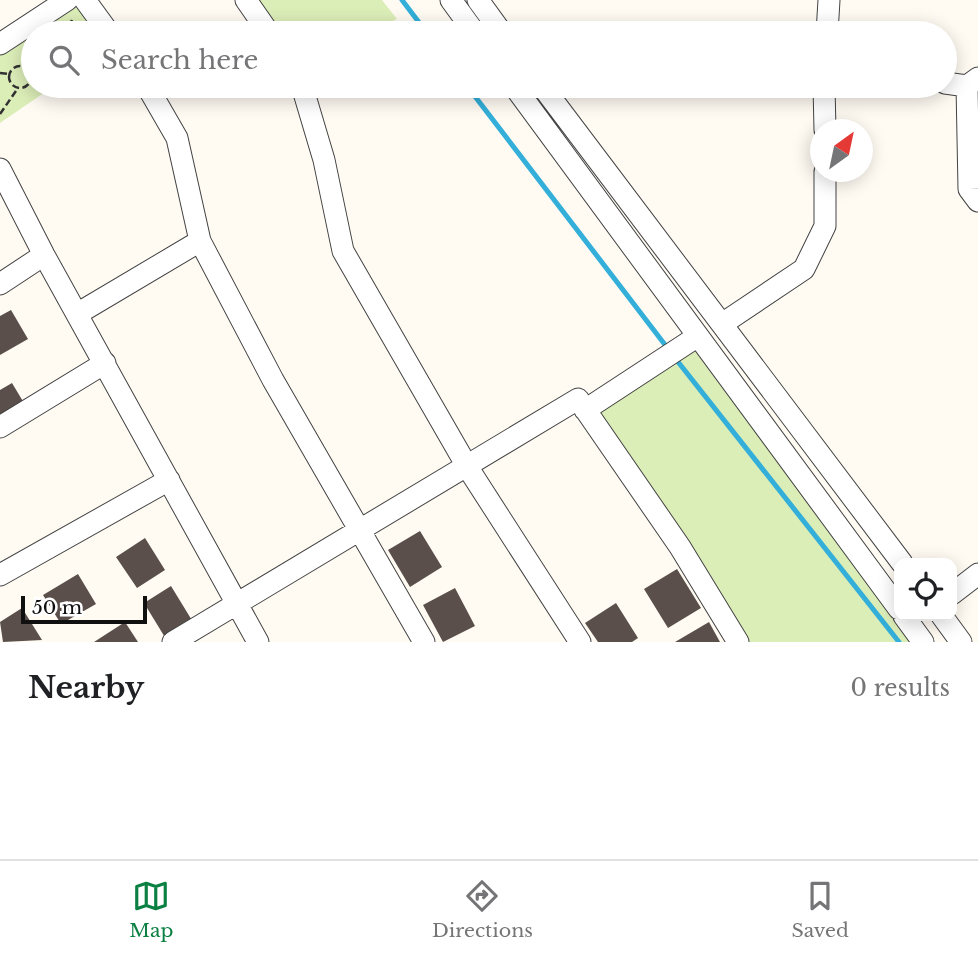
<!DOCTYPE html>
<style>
body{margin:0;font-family:"Libre Baskerville",serif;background:#f2f2f2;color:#202124}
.controls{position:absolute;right:21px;bottom:21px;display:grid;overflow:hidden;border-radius:14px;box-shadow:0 4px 18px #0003}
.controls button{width:63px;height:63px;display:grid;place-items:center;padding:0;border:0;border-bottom:2px solid #e0e0e0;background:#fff;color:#202124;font:35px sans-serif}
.compass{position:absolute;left:810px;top:119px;width:63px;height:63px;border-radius:50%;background:#fff;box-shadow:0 4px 18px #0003;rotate:33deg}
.scale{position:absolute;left:21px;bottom:18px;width:126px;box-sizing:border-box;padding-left:7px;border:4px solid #101010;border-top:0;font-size:19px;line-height:24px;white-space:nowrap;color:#101010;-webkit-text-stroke:5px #fff;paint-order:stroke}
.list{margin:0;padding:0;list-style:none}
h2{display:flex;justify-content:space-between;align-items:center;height:91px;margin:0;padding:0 28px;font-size:30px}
h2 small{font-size:23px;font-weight:400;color:#757577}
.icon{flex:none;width:38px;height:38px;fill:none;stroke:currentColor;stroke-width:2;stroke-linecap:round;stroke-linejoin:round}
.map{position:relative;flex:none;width:978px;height:642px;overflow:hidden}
.search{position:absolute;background:#fff;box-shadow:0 4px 18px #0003;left:21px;right:21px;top:21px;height:77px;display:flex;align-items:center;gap:18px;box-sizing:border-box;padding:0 24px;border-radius:38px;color:#757577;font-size:26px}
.sheet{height:217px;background:#fff}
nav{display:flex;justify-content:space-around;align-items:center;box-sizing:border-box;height:98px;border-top:2px solid #e0e0e0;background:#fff;font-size:19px;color:#757577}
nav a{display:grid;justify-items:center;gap:4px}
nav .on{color:#0b8043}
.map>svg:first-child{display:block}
.green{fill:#dceeb8}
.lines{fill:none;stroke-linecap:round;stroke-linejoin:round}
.stream{stroke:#33afd9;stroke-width:5}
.building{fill:#5a4f4b}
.minor-casing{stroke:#434343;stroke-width:23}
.path{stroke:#323232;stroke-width:2.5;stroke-dasharray:7 3.5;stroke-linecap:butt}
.minor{stroke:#fff;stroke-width:21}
</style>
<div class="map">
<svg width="978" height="642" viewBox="0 0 978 642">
<rect width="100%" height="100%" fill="#fffbf3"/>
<path class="green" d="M258,0H382L397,19L366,33H281Z
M76,5L97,33H33V86H54L0,123V53Z
M696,346L914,642H737L591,406Z"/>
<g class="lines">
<path class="stream" d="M402,0L427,33
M467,86L669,350
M675,358L899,642"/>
</g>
<path class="building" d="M11,310L28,339L0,355V316Z
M12,383L27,408L0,425V390Z
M420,531L442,567L410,587L388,550Z
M145,538L165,570L137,588L116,557Z
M677,569L701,608L668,628L644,589Z
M78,574L96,604L61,624L43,595Z
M171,586L193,622L166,639L144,603Z
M455,588L475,626L443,642L423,605Z
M616,603L638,638L632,642H598L585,623Z
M22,608L42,640L3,642L0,622Z
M125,622L138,642H94Z
M709,622L720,642H675Z"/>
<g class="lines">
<defs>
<path id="minor" d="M85,0L109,33
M246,0L269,33
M451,0L475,33
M478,0L502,33
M827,33L829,0
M0,44L67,0
M978,78L967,86L969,189L978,201
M945,83L967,86
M147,86L177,138L200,241L273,380L424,642
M302,86L324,160L343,251L468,468L580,642
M514,86L899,609
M542,86L902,563
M824,86L825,130
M0,169L44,255L258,642
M0,284L44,255
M77,314L200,241
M722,324L804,269L825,226V172
M585,410L698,336
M0,427L105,363
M0,575L169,480
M952,594L978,574
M904,616L923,642
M942,616L961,642
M173,642L578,399L680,547L738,642"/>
</defs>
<use href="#minor" class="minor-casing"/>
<path class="path" d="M67,33L72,20
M9 77a11 11 0 1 1 22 0a11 11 0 1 1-22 0Z
M0,73L9,74
M0,114L18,88"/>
<use href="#minor" class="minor"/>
</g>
</svg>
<div class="controls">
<button><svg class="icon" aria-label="locate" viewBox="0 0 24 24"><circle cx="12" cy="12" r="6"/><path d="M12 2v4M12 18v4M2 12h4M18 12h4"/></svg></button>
</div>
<svg class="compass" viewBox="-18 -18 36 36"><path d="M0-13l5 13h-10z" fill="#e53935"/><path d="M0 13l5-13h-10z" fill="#757577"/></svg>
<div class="scale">50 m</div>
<div class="search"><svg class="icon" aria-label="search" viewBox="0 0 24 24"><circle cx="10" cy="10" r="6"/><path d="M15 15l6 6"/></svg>Search here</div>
</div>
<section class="sheet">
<h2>Nearby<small>0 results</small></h2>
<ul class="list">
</ul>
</section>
<nav>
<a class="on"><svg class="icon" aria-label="map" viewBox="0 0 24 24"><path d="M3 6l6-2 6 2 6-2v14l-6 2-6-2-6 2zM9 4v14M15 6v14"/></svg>Map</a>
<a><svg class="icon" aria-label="directions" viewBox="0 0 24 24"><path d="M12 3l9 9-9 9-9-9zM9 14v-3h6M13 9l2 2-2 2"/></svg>Directions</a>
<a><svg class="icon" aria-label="saved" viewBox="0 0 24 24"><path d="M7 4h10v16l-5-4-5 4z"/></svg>Saved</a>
</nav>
